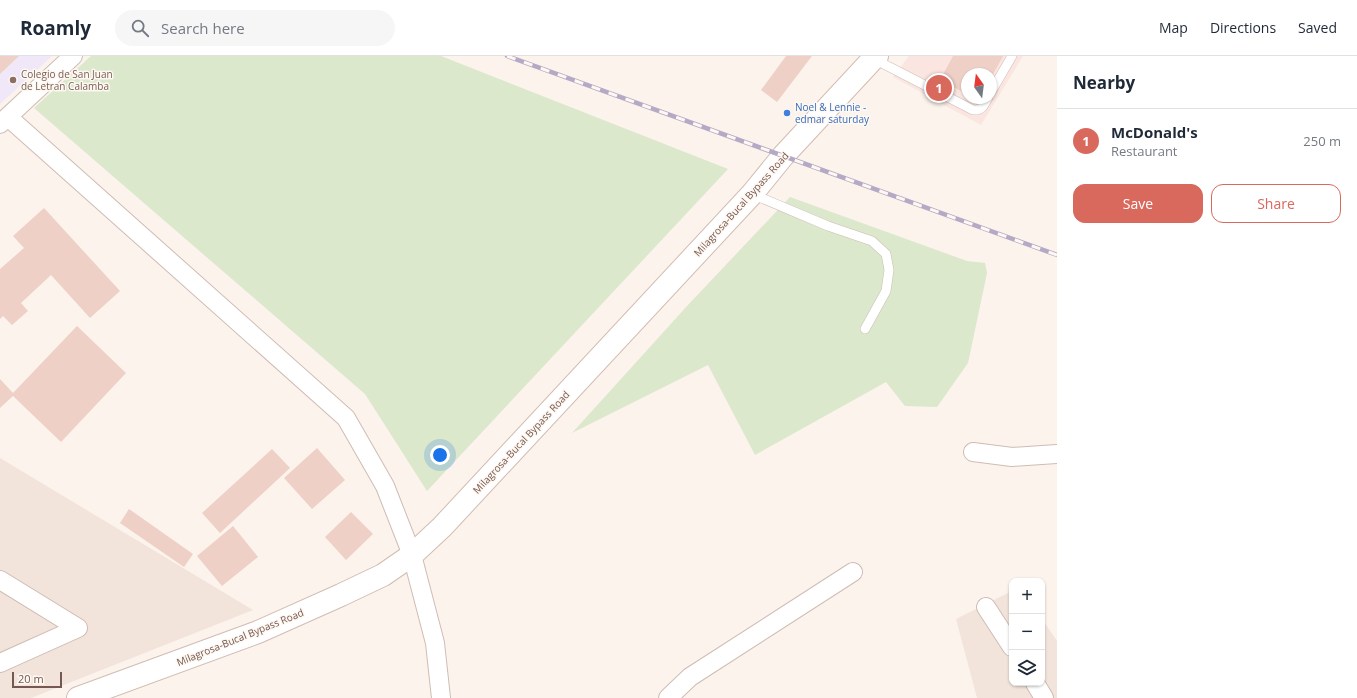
<!DOCTYPE html>
<meta charset="utf-8">
<style>
body{margin:0;font-family:"Open Sans",sans-serif;background:#f6f6f7;color:#1f2937}
.controls{position:absolute;right:12px;bottom:12px;display:grid;overflow:hidden;border-radius:8px;box-shadow:0 1px 3px #0004}
.controls button{width:36px;height:36px;display:grid;place-items:center;padding:0;border:0;border-bottom:1px solid #e0e1e3;background:#fff;color:#1f2937;font:20px sans-serif}
.compass{position:absolute;left:961px;top:12px;width:36px;height:36px;border-radius:50%;background:#fff;box-shadow:0 1px 3px #0004;rotate:346deg}
.scale{position:absolute;left:12px;bottom:10px;width:50px;box-sizing:border-box;padding-left:4px;border:2px solid #755850;border-top:0;font-size:11px;line-height:14px;white-space:nowrap;color:#755850;-webkit-text-stroke:3px #fef8f2;paint-order:stroke}
.you{position:absolute;left:440px;top:399px;width:14px;height:14px;margin:-10px;border:3px solid #fff;border-radius:50%;background:#1a73e8;box-shadow:0 0 0 6px #1a73e833}
.badge{display:grid;place-items:center;width:26px;height:26px;border-radius:50%;background:#d9685d;color:#fff;font-size:13px;font-weight:700}
.pin{position:absolute;translate:-50% -50%;border:2px solid #fff;box-shadow:0 1px 4px #0006}
.list{margin:0;padding:0;list-style:none}
h2{display:flex;justify-content:space-between;align-items:center;height:52px;margin:0;padding:0 16px;font-size:17px}
h2 small{font-size:13px;font-weight:400;color:#747a83}
.list li{display:grid;grid-template-columns:26px 1fr auto;gap:12px;align-items:center;box-sizing:border-box;height:64px;padding:0 16px;border-top:1px solid #e0e1e3}
.list b{display:block;font-size:15px;white-space:nowrap}
.list p{margin:0;font-size:13px;white-space:nowrap;color:#747a83}
.list em{font-size:13px;font-style:normal;color:#747a83}
.actions{display:flex;gap:8px;padding:12px 16px}
.actions a{flex:1;padding:9px 0;border:1px solid #d9685d;border-radius:12px;text-align:center;font-size:14px;color:#d9685d}
.actions .main{background:#d9685d;color:#fff}
.icon{flex:none;width:22px;height:22px;fill:none;stroke:currentColor;stroke-width:2;stroke-linecap:round;stroke-linejoin:round}
.map{position:relative;flex:none;width:1057px;height:642px;overflow:hidden}
header{display:flex;align-items:center;gap:24px;box-sizing:border-box;height:56px;padding:0 20px;background:#fff;border-bottom:1px solid #e0e1e3}
header strong{font-size:19px}
nav{display:flex;gap:22px;margin-inline-start:auto;font-size:14px}
.search{width:280px;height:36px;background:#f6f6f7;display:flex;align-items:center;gap:10px;box-sizing:border-box;padding:0 14px;border-radius:22px;color:#747a83;font-size:15px}
main{display:flex}
aside{flex:1;background:#fff}
.map>svg:first-child{display:block}
.residential{fill:#f2e4db}
.commercial{fill:#fae5e1;fill-rule:evenodd}
.education{fill:#f0e8f8}
.green{fill:#dbe8cb}
.building{fill:#eed0c6}
.lines{fill:none;stroke-linecap:round;stroke-linejoin:round}
.lane-casing{stroke:#cfbcb4;stroke-width:10}
.street-casing{stroke:#cfbcb4;stroke-width:20}
.secondary-casing{stroke:#d2bcb2;stroke-width:24}
.lane{stroke:#fff;stroke-width:9}
.street{stroke:#fff;stroke-width:18}
.secondary{stroke:#fff;stroke-width:22}
.rail-casing{stroke:#b5aac5;stroke-width:4.5}
.rail{stroke:#fef8f2;stroke-width:3;stroke-dasharray:9;stroke-linecap:butt}
.education-dot{fill:#8d6e63;stroke:#fef8f2;stroke-width:1.5}
.shop-dot{fill:#3f7fe0;stroke:#fef8f2;stroke-width:1.5}
.labels{text-anchor:middle;dominant-baseline:central;stroke-width:3;stroke-linejoin:round;paint-order:stroke}
.education-label{font-size:10px;fill:#785e54;stroke:#fef8f2;text-anchor:start}
.shop-label{font-size:10px;fill:#366cbe;stroke:#fef8f2;text-anchor:start}
.street-label{font-size:10px;fill:#755850;stroke:#fef8f2}
</style>
<header>
<strong>Roamly</strong>
<div class="search"><svg class="icon" aria-label="search" viewBox="0 0 24 24"><circle cx="10" cy="10" r="6"/><path d="M15 15l6 6"/></svg>Search here</div>
<nav><a>Map</a><a>Directions</a><a>Saved</a></nav>
</header>
<main>
<div class="map">
<svg width="1057" height="642" viewBox="0 0 1057 642">
<rect width="100%" height="100%" fill="#fbf3ec"/>
<path class="residential" d="M0,402L253,554L31,642H0Z
M1012,535V627H1042V563L1057,585V642H977L956,563Z"/>
<path class="commercial" d="M909,0H1023L981,69L893,21ZM967,18H991V42H967Z"/>
<path class="education" d="M0,0H52L0,48Z"/>
<path class="green" d="M91,0H441L728,113L427,435L365,338L34,52Z
M790,141L967,205L985,207L987,217L968,307L937,351L905,350L886,326L755,399L708,309L572,377L688,249Z"/>
<path class="building" d="M0,0H19L0,18Z
M786,0H812L777,46L761,34Z
M953,0H1003L991,22V18H967V38L940,24Z
M44,152L120,235L90,262L51,219L21,247L28,255L12,269L3,260L0,263V213L24,192L13,180Z
M77,270L126,317L61,386L13,340L0,352V323L13,337Z
M317,392L345,424L312,453L284,422Z
M272,393L290,412L220,477L202,457Z
M129,453L193,498L184,511L120,467Z
M351,456L373,478L346,504L325,481Z
M233,470L258,501L222,530L197,500Z"/>
<g class="lines">
<defs>
<path id="lane" d="M874,3L973,54C982,55 984,49 988,42
M991,36L1012,0
M752,138L828,170L872,185L886,198L889,214L886,235L865,273"/>
<path id="street" d="M8,61L346,362L385,430L412,499L435,587L441,642
M0,68L73,0
M973,396L1012,401L1057,398
M0,524L78,572
M986,551L1012,591
M0,607L78,572
M1035,627L1044,642
M668,642L690,621L853,516"/>
<path id="secondary" d="M78,642L258,576L341,539L383,519L412,499L442,471L752,138L783,100L873,3L877,0"/>
</defs>
<use href="#lane" class="lane-casing"/>
<use href="#street" class="street-casing"/>
<use href="#secondary" class="secondary-casing"/>
<use href="#lane" class="lane"/>
<use href="#street" class="street"/>
<use href="#secondary" class="secondary"/>
<defs>
<path id="rail" d="M507,0L1057,199"/>
</defs>
<use href="#rail" class="rail-casing"/>
<use href="#rail" class="rail"/>
</g>
<circle class="education-dot" cx="13" cy="24" r="4"/>
<circle class="shop-dot" cx="787" cy="57" r="4"/>
<g class="labels">
<g class="education-label">
<text x="21" y="18">Colegio de San Juan<tspan x="21" dy="12">de Letran Calamba</tspan></text>
</g>
<g class="shop-label">
<text x="795" y="51">Noel &amp; Lennie -<tspan x="795" dy="12">edmar saturday</tspan></text>
</g>
<g class="street-label">
<text transform="translate(741 148) rotate(-48)">Milagrosa-Bucal Bypass Road</text>
<text transform="translate(521 386) rotate(-47)">Milagrosa-Bucal Bypass Road</text>
<text transform="translate(240 581) rotate(-22)">Milagrosa-Bucal Bypass Road</text>
</g>
</g>
</svg>
<div class="controls">
<button>+</button>
<button>−</button>
<button><svg class="icon" aria-label="layers" viewBox="0 0 24 24"><path d="M12 4l9 5-9 5-9-5zM3 14l9 5 9-5"/></svg></button>
</div>
<svg class="compass" viewBox="-18 -18 36 36"><path d="M0-13l5 13h-10z" fill="#e53935"/><path d="M0 13l5-13h-10z" fill="#747a83"/></svg>
<div class="scale">20 m</div>
<div class="you"></div>
<div class="pin badge" style="left:939px;top:32px">1</div>
</div>
<aside>
<h2>Nearby<small></small></h2>
<ul class="list">
<li><span class="badge">1</span><div><b>McDonald's</b><p>Restaurant</p></div><em>250 m</em></li>
</ul>
<div class="actions"><a class="main">Save</a><a>Share</a></div>
</aside>
</main>
